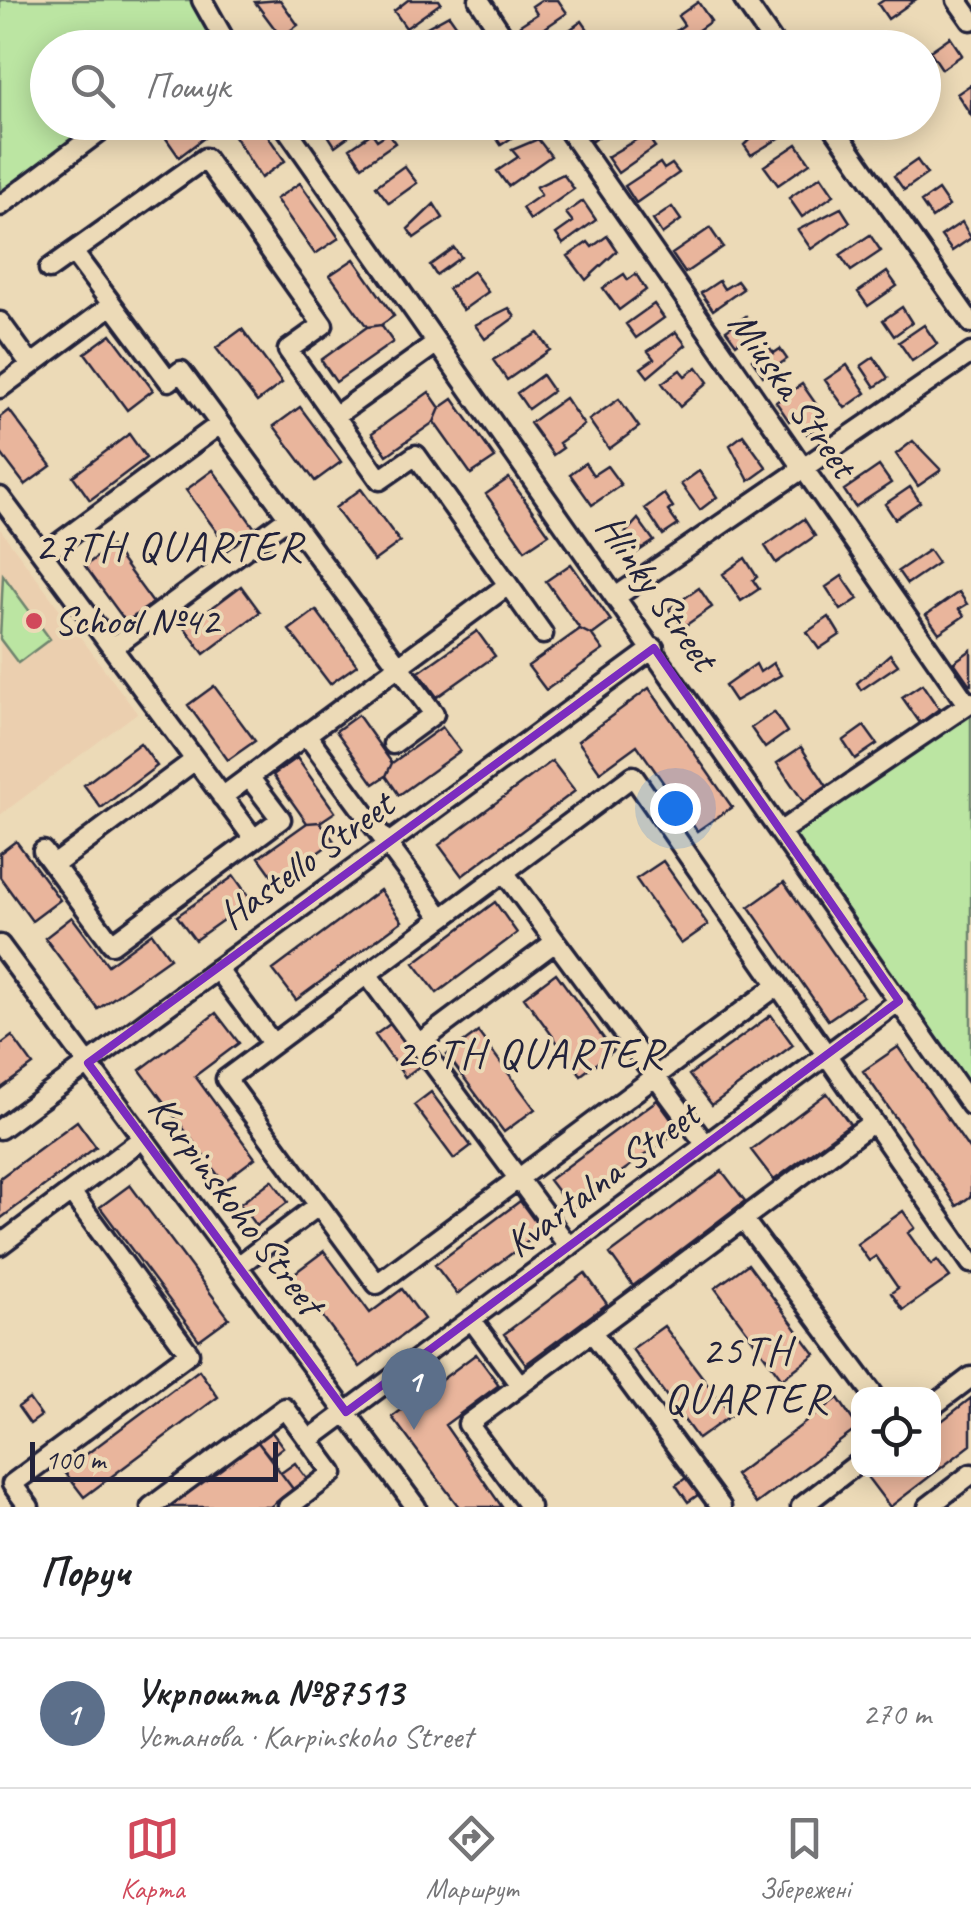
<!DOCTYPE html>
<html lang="uk">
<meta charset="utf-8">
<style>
body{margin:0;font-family:Caveat,sans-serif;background:#f6f6f6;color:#202124}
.controls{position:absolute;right:30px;bottom:30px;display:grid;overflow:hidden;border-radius:20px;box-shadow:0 5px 25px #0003}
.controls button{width:90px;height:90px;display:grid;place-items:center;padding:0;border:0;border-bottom:2px solid #e0e0e0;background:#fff;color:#202124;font:50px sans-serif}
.scale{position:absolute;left:30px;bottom:25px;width:248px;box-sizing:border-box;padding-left:10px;border:5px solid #22223b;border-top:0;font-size:28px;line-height:35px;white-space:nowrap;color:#22223b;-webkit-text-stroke:8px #ecdab7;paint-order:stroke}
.you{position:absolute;left:675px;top:808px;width:35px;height:35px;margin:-25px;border:8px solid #fff;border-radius:50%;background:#1a73e8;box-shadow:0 0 0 15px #1a73e833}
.badge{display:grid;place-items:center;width:65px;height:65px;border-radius:50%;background:#d1495b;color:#fff;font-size:32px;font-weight:700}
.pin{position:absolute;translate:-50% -82px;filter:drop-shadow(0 2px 5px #0008)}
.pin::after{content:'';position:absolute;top:52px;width:35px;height:30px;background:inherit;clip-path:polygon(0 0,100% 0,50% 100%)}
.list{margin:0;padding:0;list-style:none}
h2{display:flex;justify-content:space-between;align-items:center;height:130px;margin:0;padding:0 40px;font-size:42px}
h2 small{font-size:32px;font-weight:400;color:#757577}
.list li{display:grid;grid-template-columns:65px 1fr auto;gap:30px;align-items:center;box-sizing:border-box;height:150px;padding:0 40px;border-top:2px solid #e0e0e0}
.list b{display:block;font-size:38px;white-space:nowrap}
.list p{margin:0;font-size:32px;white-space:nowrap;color:#757577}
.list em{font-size:32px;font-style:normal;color:#757577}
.icon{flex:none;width:55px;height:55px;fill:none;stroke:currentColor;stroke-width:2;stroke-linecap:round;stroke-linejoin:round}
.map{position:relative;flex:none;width:971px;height:1507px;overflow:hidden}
.search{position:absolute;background:#fff;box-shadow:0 5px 25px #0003;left:30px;right:30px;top:30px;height:110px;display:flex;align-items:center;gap:25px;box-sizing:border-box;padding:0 35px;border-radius:55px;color:#757577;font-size:38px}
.sheet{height:280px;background:#fff}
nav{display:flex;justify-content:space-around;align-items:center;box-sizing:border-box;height:140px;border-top:2px solid #e0e0e0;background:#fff;font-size:28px;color:#757577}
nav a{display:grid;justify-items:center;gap:5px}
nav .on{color:#d1495b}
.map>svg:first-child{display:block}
.built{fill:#ebcfaf}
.green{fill:#bbe5a2;stroke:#6e846e;stroke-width:2.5}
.building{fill:#e9b59c;stroke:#22223b;stroke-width:2.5}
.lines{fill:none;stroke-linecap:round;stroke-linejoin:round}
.minor-casing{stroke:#22223b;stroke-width:25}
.minor{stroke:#ecdab7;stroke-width:18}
.marked{fill:none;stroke:#7b2cbf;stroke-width:8;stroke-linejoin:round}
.poi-dot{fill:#d1495b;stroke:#ecdab7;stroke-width:4}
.labels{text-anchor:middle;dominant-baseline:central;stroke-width:8;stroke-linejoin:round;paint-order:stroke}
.street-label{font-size:40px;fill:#22223b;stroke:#ecdab7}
.poi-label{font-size:40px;fill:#22223b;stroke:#ecdab7;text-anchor:start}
.neighbourhood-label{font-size:42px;letter-spacing:2.5px;fill:#22223b;stroke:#ecdab7}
</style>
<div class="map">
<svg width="971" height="1507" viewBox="0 0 971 1507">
<rect width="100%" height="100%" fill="#ecdab7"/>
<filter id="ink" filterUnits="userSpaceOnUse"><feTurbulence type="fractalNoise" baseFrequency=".01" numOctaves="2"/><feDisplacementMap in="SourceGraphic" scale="20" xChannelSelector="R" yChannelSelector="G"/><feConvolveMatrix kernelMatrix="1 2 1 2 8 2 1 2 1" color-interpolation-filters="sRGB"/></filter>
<g filter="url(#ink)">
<path class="built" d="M0,529L137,713L0,815Z"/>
<path class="green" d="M0,0H195L223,40L213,47L48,48V122L112,123L0,206Z
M3,575L50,639L18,663L0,639Z
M971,708V1090L787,833Z"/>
<path class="building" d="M280,0L298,25L281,37L255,2Z
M408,0H439L441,3L406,28L394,11Z
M541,0H558L567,13L529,39L520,25L537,14L532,6Z
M884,0H915L888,19L878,4Z
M698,2L711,21L673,48L666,38L684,25L678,16Z
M449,15L461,32L439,48H416L409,37Z
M582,21L596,41L586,48H544Z
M837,36L844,45L840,48H810L825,37L828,42Z
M950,37L962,55L942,69L930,51Z
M970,85L971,86V115L957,94Z
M180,122H225L179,157L163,134Z
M225,122H258L285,161L261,178Z
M345,122L353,133L335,146L328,135Z
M502,122H526L529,126L501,145L491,130Z
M594,122H619L592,141L584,129Z
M767,122H786L791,131L751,155L744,145Z
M372,133L377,140L388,133L395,143L362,166L350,148Z
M646,134L655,147L618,173L607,157Z
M538,139L551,156L508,186L497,171L518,157L512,150Z
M797,144L810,163L778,185L764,166Z
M917,160L927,174L904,190L894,176Z
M660,163L664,169L672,164L679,173L636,203L625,186Z
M404,166L417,183L389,203L376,186Z
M563,174L574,189L530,220L522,208L541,195L536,187Z
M821,176L834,195L802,217L789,198Z
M300,183L339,238L315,254L276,199Z
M938,190L949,206L932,218L921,202Z
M583,201L596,220L563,244L556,234L573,222L566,213Z
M434,204L443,218L414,238L408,229Z
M672,207L681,220L662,234L653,220Z
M841,208L850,222L811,249L798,230Z
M962,222L971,238L952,251L941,236Z
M710,228L723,247L685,273L672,254Z
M870,235L881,251L851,271L840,255Z
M607,236L617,251L586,280L568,256L588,242L592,247Z
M454,248L461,257L436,275L430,265Z
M354,259L394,316L381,325L367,327L330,275Z
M473,271L488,292L463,310L448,289Z
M887,272L897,286L868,306L858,292Z
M624,274L628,280L636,274L646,290L619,310L603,288Z
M719,281L724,289L737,281L743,289L713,310L701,293Z
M654,304L664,318L636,338L626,324Z
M902,307L912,323L894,336L883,320Z
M509,308L515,317L485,339L475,325Z
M746,316L755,330L736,344L726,330Z
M381,325L393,342L336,382L321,360L367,327Z
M924,325L937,344L912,361L899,342Z
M242,329L282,383L257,402L216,348Z
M676,332L686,345L648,377L641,368L654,359L648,351Z
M538,333L550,350L507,380L493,360Z
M111,334L153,390L127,410L85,353Z
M769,347L774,353L780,349L787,359L763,376L752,359Z
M874,357L888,378L875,387L861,366Z
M847,365L866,393L845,408L825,380Z
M697,367L708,382L680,407L662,383L680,370L685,376Z
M542,375L553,391L528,409L517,393Z
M802,384L827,420L807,434L795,417L789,421L776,402Z
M429,392L440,408L434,422L387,455L372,433Z
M565,398L584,425L559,443L563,448L553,455L530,423Z
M453,399L495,458L471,474L434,422L440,408Z
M619,399L639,427L609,449L589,420Z
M300,407L341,462L315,481L274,426Z
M9,410L51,466L25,485L0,452V417Z
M129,434L146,458L90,500L73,476Z
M743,435L767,468L749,481L730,445Z
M913,441L941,470L918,486L896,454Z
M585,463L593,475L607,466L621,485L592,505L570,474Z
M879,466L891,483L855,507L844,490Z
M213,470L254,527L228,547L186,490Z
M699,471L717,497L700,510L681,484Z
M509,478L549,534L525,550L486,494Z
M910,487L920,502L895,519L885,504Z
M361,489L400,542L374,561L335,508Z
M664,494L673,507L668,511L678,525L663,535L645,508Z
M638,519L654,541L633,555L621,538Z
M804,519L815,536L776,563L765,546Z
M111,546L153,603L126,622L85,566Z
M929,550L938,563L907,584L898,571Z
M745,558L757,577L753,580L759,589L741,601L723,574Z
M571,564L611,621L592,635L580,629L546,581Z
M842,576L858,599L841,610L826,587Z
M241,586L260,612L204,654L185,628Z
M699,588L712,607L682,628L669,609Z
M959,592L967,604L959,609L964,616L939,633L926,615Z
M316,610L357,665L330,684L289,630Z
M829,617L840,635L819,649L807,632Z
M580,629L592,635L603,650L546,690L528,666Z
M477,631L495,656L437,697L419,672Z
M971,650V685H970L954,662Z
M890,654L898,665L861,690L857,683Z
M773,663L781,675L735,701L725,686L756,664L760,672Z
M922,684L939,709L920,723L902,697Z
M214,686L255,741L228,760L188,705Z
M649,688L732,807L697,831L637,745L600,772L578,741Z
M774,712L787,732L765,748L751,728Z
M358,715L392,763L386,776L374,784L336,731Z
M864,726L877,744L855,759L843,741Z
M442,727L460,751L399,795L386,776L392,763Z
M140,743L157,766L101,808L84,785Z
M801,747L828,788L805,804L777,763Z
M297,758L335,812L320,822L307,823L273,775Z
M552,761L575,791L462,876L439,845Z
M320,822L334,841L277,882L259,857L307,823Z
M16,841L60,900L32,921L0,877V853Z
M663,861L708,925L681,944L636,879Z
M234,876L251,900L195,940L177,916Z
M784,882L863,996L828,1020L749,907Z
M380,890L402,921L296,1000L273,970Z
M495,902L517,933L437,993L414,963Z
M72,917L108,965L152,933L170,958L98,1009L45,938Z
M556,973L613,1051L581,1075L524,997Z
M216,1013L239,1043L195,1076L255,1158L223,1182L140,1070Z
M771,1015L793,1045L712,1105L689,1075Z
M390,1024L421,1065L405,1077L375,1035Z
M478,1032L535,1109L504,1132L447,1055Z
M12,1036L33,1065L0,1089V1045Z
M898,1047L971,1152V1196L957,1206L863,1071Z
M431,1092L471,1146L454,1159L414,1105Z
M827,1093L850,1124L774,1180L751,1150Z
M657,1100L679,1130L571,1209L549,1180Z
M77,1121L96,1147L0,1219V1178Z
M722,1171L745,1201L633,1286L610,1254Z
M272,1180L288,1202L256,1226L240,1204Z
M130,1185L229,1318L199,1340L100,1207Z
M520,1201L542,1231L457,1294L435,1265Z
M903,1211L915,1228L908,1233L931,1265L937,1260L950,1277L903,1310L891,1293L898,1288L876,1256L869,1261L857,1244Z
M324,1251L370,1313L402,1289L424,1319L360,1367L292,1275Z
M748,1264L815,1354L782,1379L715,1288Z
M585,1273L607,1304L526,1364L504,1334Z
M664,1326L731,1415L698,1439L632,1349Z
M476,1354L499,1385L445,1425L502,1507H459L392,1417Z
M199,1370L218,1397L84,1497L64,1471Z
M838,1398L858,1428L756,1504L735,1475Z
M971,1398V1445L890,1507L868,1478L878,1470H934V1427Z
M29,1399L41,1416L30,1424L18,1407Z
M271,1431L283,1447L270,1457L257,1441Z
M257,1441L293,1489L270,1507H169Z
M295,1463L307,1479L293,1489L281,1473Z
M690,1475L702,1492L688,1502L676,1485Z"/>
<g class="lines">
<defs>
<path id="minor" d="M202,0L229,48
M479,0L511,48
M744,0L777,48
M957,0L971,20
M282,122L971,1105
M563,122L967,704
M830,122L971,323
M0,206L112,122
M73,252L169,381L181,371L434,714L393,744
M49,269L205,158L323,325L288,350L380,480L416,455L543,634
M0,322L31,365
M0,388L112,305
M335,416L437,343
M0,497L254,839
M43,555L220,424
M617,596L971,353
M112,648L289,517
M306,734L442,918
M222,797L508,585
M781,831L971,702
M43,851L112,944L281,819L249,777
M54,865L195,760
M504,872L706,1145
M0,945L416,1507
M217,969L273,1044
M367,974L569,1247
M778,985L377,1284L226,1079L633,776L971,1263
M418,1044L555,942
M0,1129L654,648
M743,1219L873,1394
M0,1245L143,1138
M238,1266L319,1205
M471,1319L520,1385
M592,1332L721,1507
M934,1405L971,1377
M309,1440L899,1001
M29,1507L12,1484L189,1353L71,1192
M151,1507L285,1408L333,1473L288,1507
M530,1507L468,1424L873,1122
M801,1507L858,1463
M928,1507L971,1474"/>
</defs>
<use href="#minor" class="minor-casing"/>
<use href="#minor" class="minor"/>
</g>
</g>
<path class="marked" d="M654,648L899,1001L346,1412L88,1063Z"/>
<circle class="poi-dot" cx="34" cy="621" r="10"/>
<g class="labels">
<g class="street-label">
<text transform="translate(793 394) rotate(55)">Miuska Street</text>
<text transform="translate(657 592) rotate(55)">Hlinky Street</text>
<text transform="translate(306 860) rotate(-36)">Hastello Street</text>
<text transform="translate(602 1179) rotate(-37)">Kvartalna Street</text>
<text transform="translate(236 1205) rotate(53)">Karpinskoho Street</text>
</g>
<g class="poi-label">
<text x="54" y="621">School №42</text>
</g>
<g class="neighbourhood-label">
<text x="169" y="546">27TH QUARTER</text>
<text x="530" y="1053">26TH QUARTER</text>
<text x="747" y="1350">25TH<tspan x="747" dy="48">QUARTER</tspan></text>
</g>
</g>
</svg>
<div class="controls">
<button><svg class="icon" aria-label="locate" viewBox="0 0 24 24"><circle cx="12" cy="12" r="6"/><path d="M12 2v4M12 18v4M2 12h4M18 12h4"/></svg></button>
</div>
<div class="scale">100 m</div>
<div class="you"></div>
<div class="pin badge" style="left:414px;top:1430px;background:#5c6f8a">1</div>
<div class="search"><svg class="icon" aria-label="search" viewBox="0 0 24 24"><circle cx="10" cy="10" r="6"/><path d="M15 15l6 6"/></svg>Пошук</div>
</div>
<section class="sheet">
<h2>Поруч<small></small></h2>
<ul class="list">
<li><span class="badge" style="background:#5c6f8a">1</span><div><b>Укрпошта №87513</b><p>Установа · Karpinskoho Street</p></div><em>270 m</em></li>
</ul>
</section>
<nav>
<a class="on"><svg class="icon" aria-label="map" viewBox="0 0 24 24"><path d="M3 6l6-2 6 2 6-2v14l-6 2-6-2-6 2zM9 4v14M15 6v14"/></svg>Карта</a>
<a><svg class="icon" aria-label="directions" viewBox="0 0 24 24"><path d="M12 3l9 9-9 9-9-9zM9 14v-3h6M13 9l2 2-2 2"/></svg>Маршрут</a>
<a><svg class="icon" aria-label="saved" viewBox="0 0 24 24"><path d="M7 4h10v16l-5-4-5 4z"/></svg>Збережені</a>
</nav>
